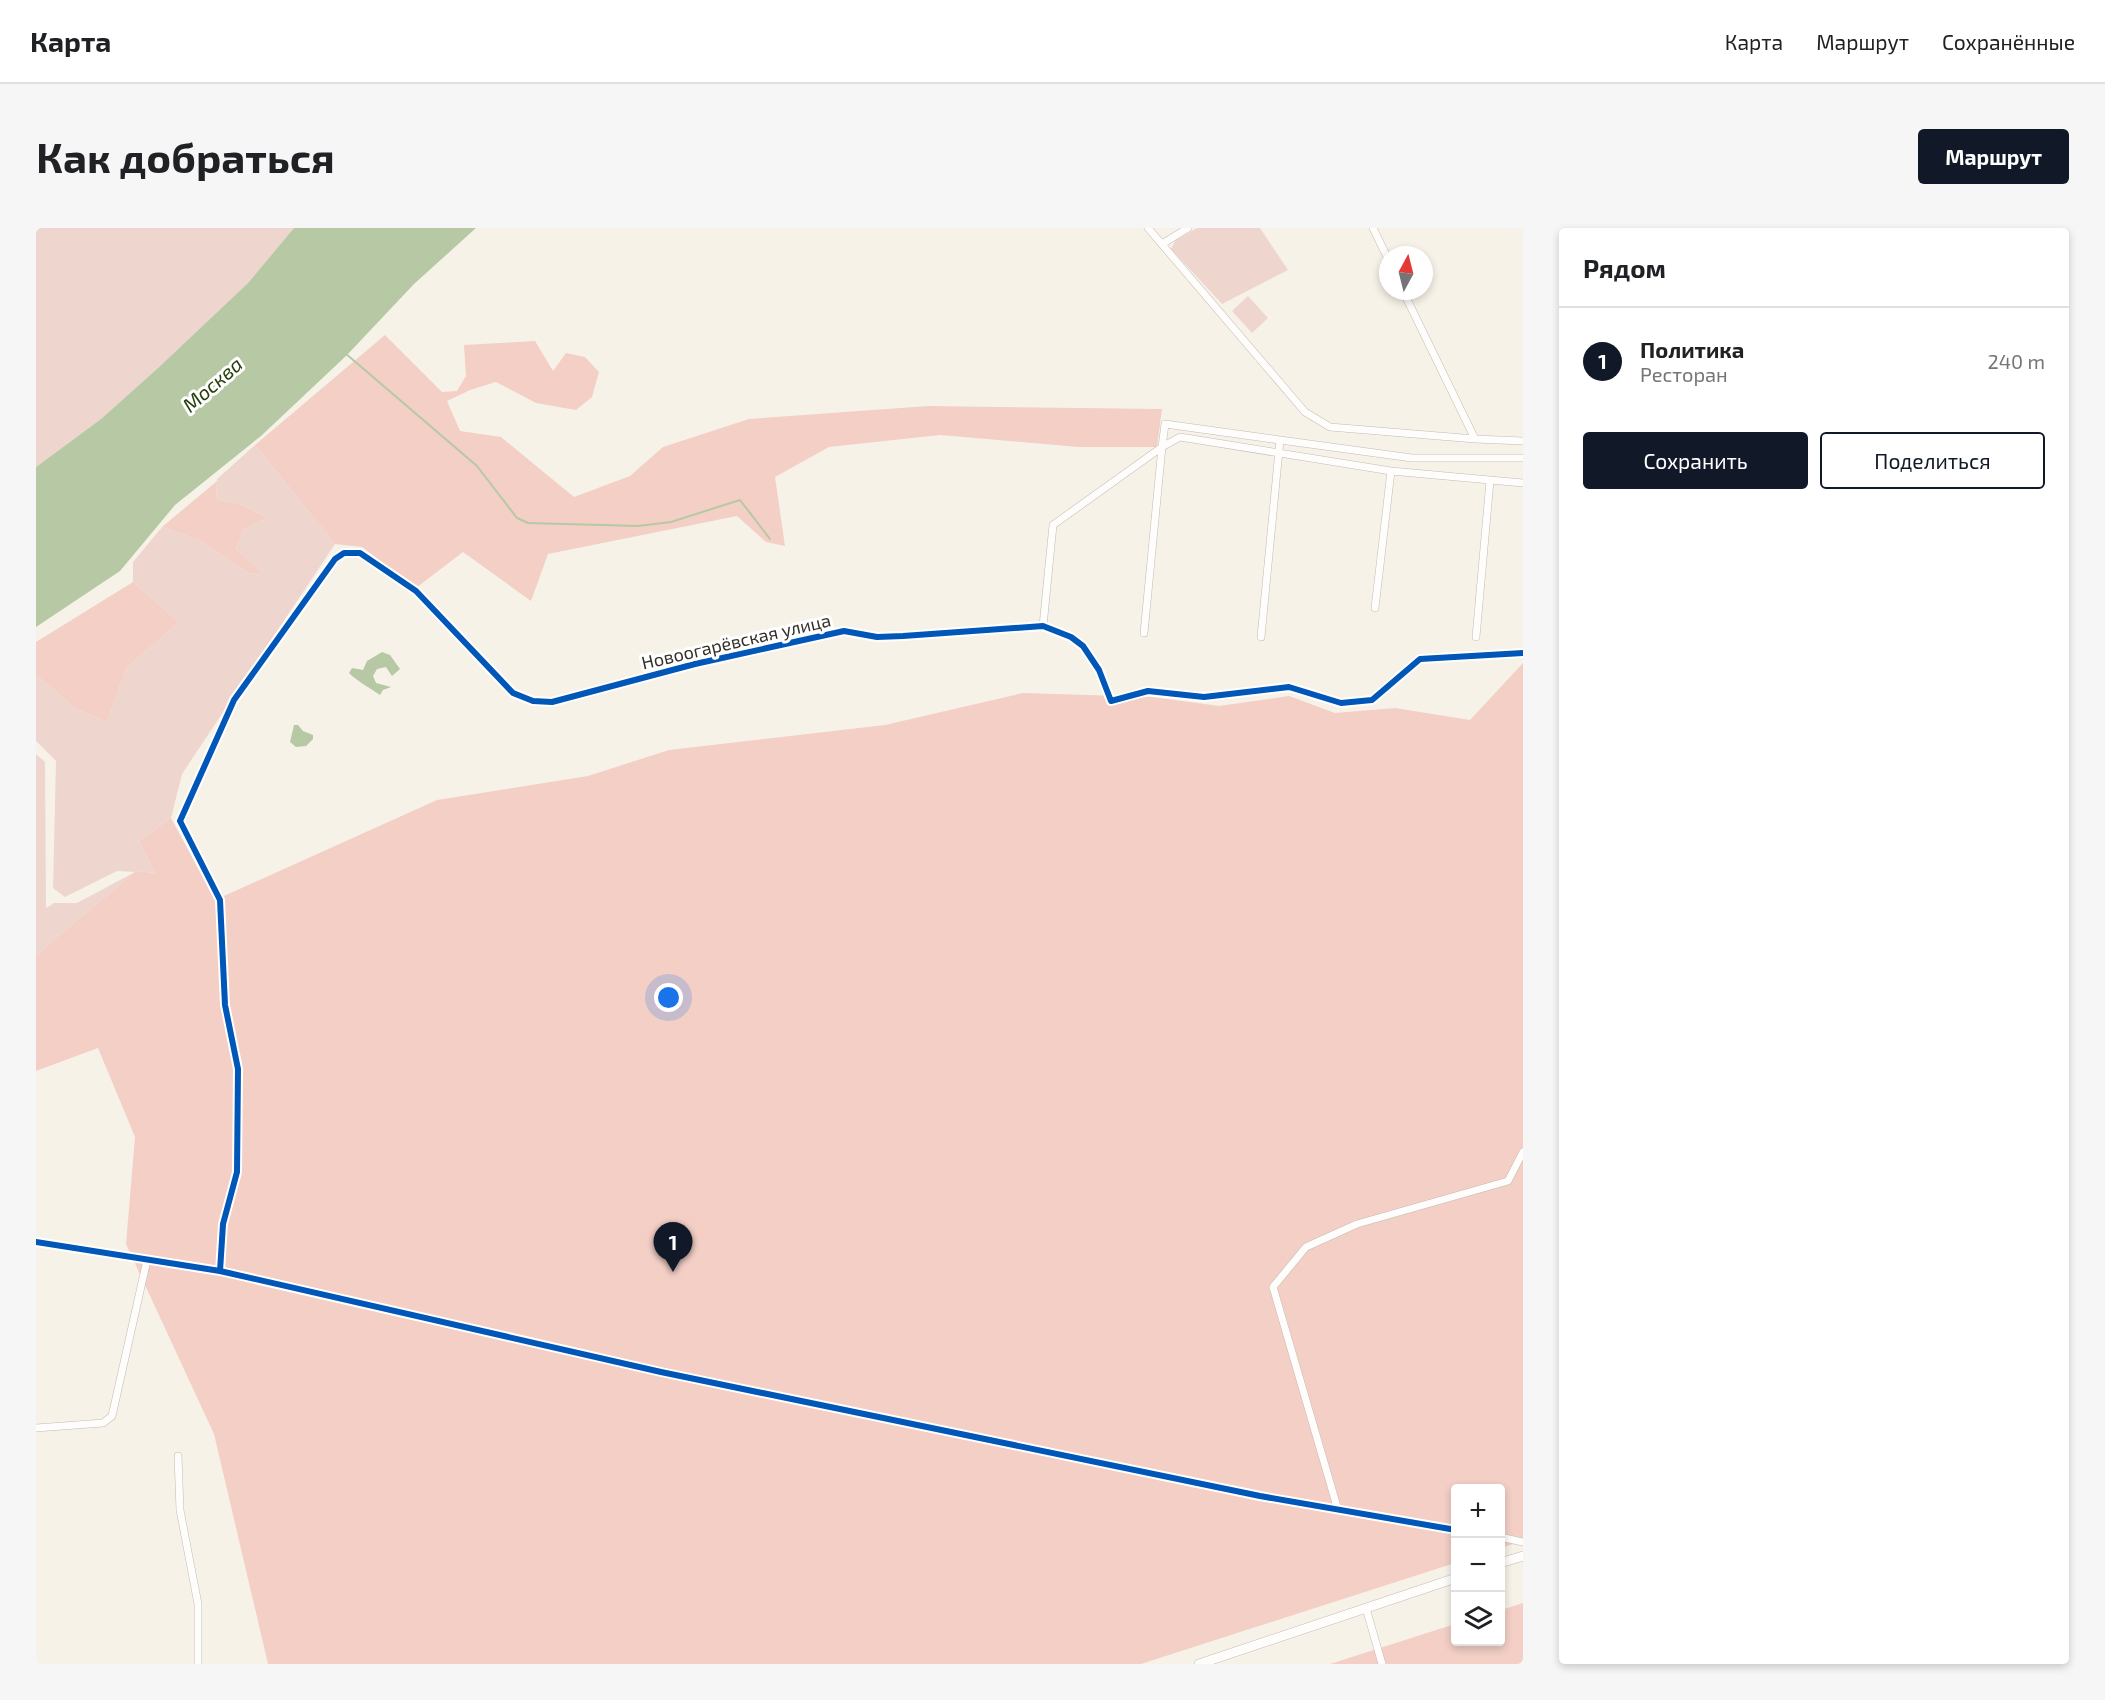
<!DOCTYPE html>
<html lang="ru">
<meta charset="utf-8">
<style>
body{margin:0;font-family:"Exo 2",sans-serif;background:#f6f6f6;color:#202124}
.controls{position:absolute;right:18px;bottom:18px;display:grid;overflow:hidden;border-radius:6px;box-shadow:0 3px 9px #0003}
.controls button{width:54px;height:54px;display:grid;place-items:center;padding:0;border:0;border-bottom:2px solid #e0e0e0;background:#fff;color:#202124;font:30px sans-serif}
.compass{position:absolute;left:1343px;top:18px;width:54px;height:54px;border-radius:50%;background:#fff;box-shadow:0 3px 9px #0003;rotate:7deg}
.you{position:absolute;left:633px;top:770px;width:21px;height:21px;margin:-15px;border:4px solid #fff;border-radius:50%;background:#1a73e8;box-shadow:0 0 0 9px #1a73e833}
.badge{display:grid;place-items:center;width:39px;height:39px;border-radius:50%;background:#111827;color:#fff;font-size:20px;font-weight:700}
.pin{position:absolute;translate:-50% -50px;filter:drop-shadow(0 2px 3px #0008)}
.pin::after{content:'';position:absolute;top:32px;width:21px;height:18px;background:inherit;clip-path:polygon(0 0,100% 0,50% 100%)}
.list{margin:0;padding:0;list-style:none}
h2{display:flex;justify-content:space-between;align-items:center;height:78px;margin:0;padding:0 24px;font-size:26px}
h2 small{font-size:20px;font-weight:400;color:#757577}
.list li{display:grid;grid-template-columns:39px 1fr auto;gap:18px;align-items:center;box-sizing:border-box;height:108px;padding:0 24px;border-top:2px solid #e0e0e0}
.list b{display:block;font-size:22px;white-space:nowrap}
.list p{margin:0;font-size:20px;white-space:nowrap;color:#757577}
.list em{font-size:20px;font-style:normal;color:#757577}
.actions{display:flex;gap:12px;padding:18px 24px}
.actions a{flex:1;padding:14px 0;border:2px solid #111827;border-radius:6px;text-align:center;font-size:21px;color:#111827}
.actions .main{background:#111827;color:#fff}
.icon{flex:none;width:33px;height:33px;fill:none;stroke:currentColor;stroke-width:2;stroke-linecap:round;stroke-linejoin:round}
.map{position:relative;flex:none;width:1487px;height:1436px;overflow:hidden;border-radius:6px}
header{display:flex;align-items:center;gap:36px;box-sizing:border-box;height:84px;padding:0 30px;background:#fff;border-bottom:2px solid #e0e0e0}
header strong{font-size:28px}
nav{display:flex;gap:33px;margin-inline-start:auto;font-size:21px}
.intro{display:flex;align-items:center;justify-content:space-between;box-sizing:border-box;height:144px;padding:0 36px}
h1{margin:0;font-size:42px}
.button{padding:15px 27px;border-radius:6px;background:#111827;color:#fff;font-size:21px;font-weight:700}
main{display:flex;gap:36px;padding:0 36px}
aside{flex:1;background:#fff;border-radius:6px;box-shadow:0 3px 9px #0003}
.map>svg:first-child{display:block}
.green{fill:#eed6cf}
.forest{fill:#f3cfc6}
.water{fill:#b7c8a4}
.lines{fill:none;stroke-linecap:round;stroke-linejoin:round}
.stream{stroke:#b7c8a4;stroke-width:2}
.street-casing{stroke:#c1bcb5;stroke-width:8}
.secondary-casing{stroke:#c1bcb5;stroke-width:10}
.street{stroke:#fefdfc;stroke-width:7}
.secondary{stroke:#fefdfc;stroke-width:9}
.cycleway-casing{stroke:#fff;stroke-width:10}
.cycleway{stroke:#0057b8;stroke-width:6}
.labels{text-anchor:middle;dominant-baseline:central;stroke-width:6;stroke-linejoin:round;paint-order:stroke}
.street-label{font-size:18px;fill:#332f29;stroke:#fff}
.water-label{font-size:20px;font-style:italic;fill:#253e0a;stroke:#fff}
</style>
<header>
<strong>Карта</strong>
<nav><a>Карта</a><a>Маршрут</a><a>Сохранённые</a></nav>
</header>
<div class="intro"><h1>Как добраться</h1><a class="button">Маршрут</a></div>
<main>
<div class="map">
<svg width="1487" height="1436" viewBox="0 0 1487 1436">
<rect width="100%" height="100%" fill="#f7f2e8"/>
<path class="green" d="M0,0H258L212,55L122,140L65,191L0,239Z
M1161,0H1224L1252,42L1186,76L1135,21L1139,13Z
M1212,68L1232,90L1216,105L1196,83Z
M219,217L299,316L146,546L135,590L103,613L119,645L100,643L0,727V526L9,534L10,680L18,675H41L99,644L81,643L29,669L17,660L20,533L0,513V451L3,449L39,480L71,494L90,440L143,394L97,354V334L126,299L163,312L213,345L226,347L200,320L208,301L231,290L206,277L180,271L181,251Z"/>
<path class="forest" d="M349,107L406,164L421,163L430,148L428,117L499,113L517,143L530,125L549,129L563,144L556,169L540,182L500,175L460,154L434,162L411,173L424,203L465,209L538,269L594,248L627,219L713,191L892,178L1126,181L1121,219H1042L904,207L793,219L739,249L749,318L730,314L701,288L512,326L495,373L427,324L380,360L326,319L299,316L219,217Z
M181,253L180,271L206,277L231,290L208,301L200,320L227,347L213,345L163,312L126,299Z
M97,354L143,394L90,440L71,494L39,480L3,449L0,451V414Z
M1487,435V1313L1465,1320L1464,1260H1420L1419,1335L1105,1436H232L178,1206L90,1016L99,909L62,820L0,843V727L100,643L119,645L103,613L135,590L179,672L401,572L552,548L633,522L849,497L987,465L1117,469L1183,478L1253,468L1299,485L1359,480L1434,492Z
M1487,1375V1436H1294L1419,1396L1420,1414H1464L1465,1382Z"/>
<path class="water" d="M258,0H440L378,56L311,127L225,208L139,277L84,343L0,399V239L65,191L122,140L212,55Z
M346,424L354,427L364,441L356,448L350,439L341,441L337,448L340,455L355,459L347,462L344,467C333,459 322,454 313,445L316,440L327,442L331,433Z
M258,497H262L267,503L277,507V511L270,518L260,519L254,514Z"/>
<g class="lines">
<path class="stream" d="M309,125L441,238L481,290L492,295L602,298L635,294L704,272L734,311"/>
<defs>
<path id="street" d="M1112,0L1269,184L1294,199L1439,211
M1337,0L1352,31
M1126,16L1152,0
M1367,63L1439,211L1487,213
M1126,219L1144,209L1355,243L1487,255
M1126,219L1129,196L1244,212
M1339,380L1355,243
M1007,398L1017,297L1126,219L1108,405
M1225,409L1244,212L1376,230H1487
M1440,409L1454,253
M0,1014L184,1043L625,1144L1224,1268L1420,1302
M184,1043L187,996L201,944L202,841L189,777L184,672L144,593L198,472L299,331L308,325H324L380,363L477,465L497,473L516,474L659,436L808,403L841,409L867,408L1007,398L1035,409L1047,418L1063,442L1075,473L1112,463L1168,469L1253,459L1305,475L1336,472L1384,431L1487,425
M0,1200L67,1195L76,1188L111,1032
M142,1228L144,1282L162,1376V1436
M1302,1282L1237,1059L1270,1019L1321,996L1472,953L1487,924
M1464,1309L1487,1314
M1330,1380L1346,1436"/>
<path id="secondary" d="M1464,1335L1487,1328
M1163,1436L1420,1350"/>
</defs>
<use href="#street" class="street-casing"/>
<use href="#secondary" class="secondary-casing"/>
<use href="#street" class="street"/>
<use href="#secondary" class="secondary"/>
<defs>
<path id="cycleway" d="M0,1014L184,1043L625,1144L1224,1268L1420,1302
M184,1043L187,996L201,944L202,841L189,777L184,672L144,593L198,472L299,331L308,325H324L380,363L477,465L497,473L516,474L659,436L808,403L841,409L867,408L1007,398L1035,409L1047,418L1063,442L1075,473L1112,463L1168,469L1253,459L1305,475L1336,472L1384,431L1487,425"/>
</defs>
<use href="#cycleway" class="cycleway-casing"/>
<use href="#cycleway" class="cycleway"/>
</g>
<g class="labels">
<g class="street-label">
<text transform="translate(700 413) rotate(-13)">Новоогарёвская улица</text>
</g>
<g class="water-label">
<text transform="translate(176 156) rotate(-41)">Москва</text>
</g>
</g>
</svg>
<div class="controls">
<button>+</button>
<button>−</button>
<button><svg class="icon" aria-label="layers" viewBox="0 0 24 24"><path d="M12 4l9 5-9 5-9-5zM3 14l9 5 9-5"/></svg></button>
</div>
<svg class="compass" viewBox="-18 -18 36 36"><path d="M0-13l5 13h-10z" fill="#e53935"/><path d="M0 13l5-13h-10z" fill="#757577"/></svg>
<div class="you"></div>
<div class="pin badge" style="left:637px;top:1044px">1</div>
</div>
<aside>
<h2>Рядом<small></small></h2>
<ul class="list">
<li><span class="badge">1</span><div><b>Политика</b><p>Ресторан</p></div><em>240 m</em></li>
</ul>
<div class="actions"><a class="main">Сохранить</a><a>Поделиться</a></div>
</aside>
</main>
